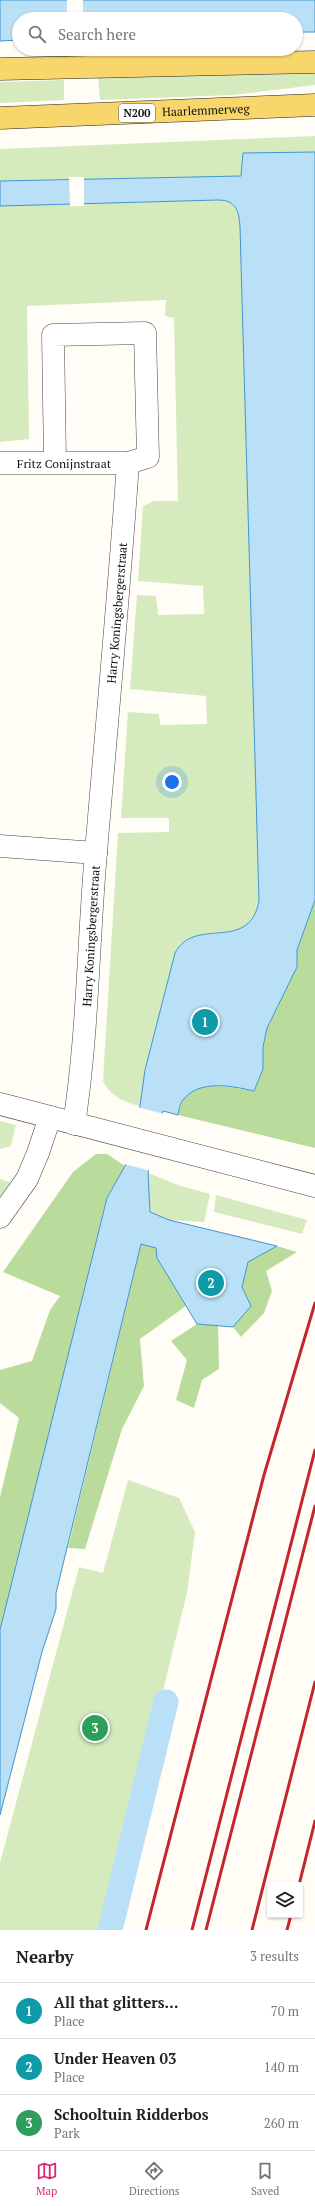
<!DOCTYPE html>
<style>
body{margin:0;font-family:"PT Serif",serif;background:#f2f2f2;color:#222}
.controls{position:absolute;right:12px;bottom:12px;display:grid;overflow:hidden;border-radius:4px;box-shadow:0 1px 3px #0004}
.controls button{width:36px;height:36px;display:grid;place-items:center;padding:0;border:0;border-bottom:1px solid #e0e0e0;background:#fff;color:#222;font:20px sans-serif}
.you{position:absolute;left:172px;top:782px;width:14px;height:14px;margin:-10px;border:3px solid #fff;border-radius:50%;background:#1a73e8;box-shadow:0 0 0 6px #1a73e833}
.badge{display:grid;place-items:center;width:26px;height:26px;border-radius:50%;background:#db2777;color:#fff;font-size:13px;font-weight:700}
.pin{position:absolute;translate:-50% -50%;border:2px solid #fff;box-shadow:0 1px 4px #0006}
.list{margin:0;padding:0;list-style:none}
h2{display:flex;justify-content:space-between;align-items:center;height:52px;margin:0;padding:0 16px;font-size:17px}
h2 small{font-size:13px;font-weight:400;color:#767676}
.list li{display:grid;grid-template-columns:26px 1fr auto;gap:12px;align-items:center;box-sizing:border-box;height:56px;padding:0 16px;border-top:1px solid #e0e0e0}
.list b{display:block;font-size:15px;white-space:nowrap}
.list p{margin:0;font-size:13px;white-space:nowrap;color:#767676}
.list em{font-size:13px;font-style:normal;color:#767676}
.icon{flex:none;width:22px;height:22px;fill:none;stroke:currentColor;stroke-width:2;stroke-linecap:round;stroke-linejoin:round}
.map{position:relative;flex:none;width:315px;height:1930px;overflow:hidden}
.search{position:absolute;background:#fff;box-shadow:0 1px 3px #0004;left:12px;right:12px;top:12px;height:44px;display:flex;align-items:center;gap:10px;box-sizing:border-box;padding:0 14px;border-radius:22px;color:#767676;font-size:15px}
.sheet{height:220px;background:#fff}
nav{display:flex;justify-content:space-around;align-items:center;box-sizing:border-box;height:56px;border-top:1px solid #e0e0e0;background:#fff;font-size:11px;color:#767676}
nav a{display:grid;justify-items:center;gap:2px}
nav .on{color:#db2777}
.map>svg:first-child{display:block}
.green{fill:#d5ebbd}
.forest{fill:#b9dc9c}
.water{fill:#b9e0f7;stroke:#3f96cf}
.pier{fill:#fffdf5}
.lines{fill:none;stroke-linecap:round;stroke-linejoin:round}
.canal{stroke:#b9e0f7;stroke-width:25}
.minor-casing{stroke:#444;stroke-width:23}
.major-casing{stroke:#222;stroke-width:23}
.minor{stroke:#fff;stroke-width:22}
.major{stroke:#f9d66b;stroke-width:22}
.rail{stroke:#c4262e;stroke-width:3}
.labels{text-anchor:middle;dominant-baseline:central;stroke-width:4;stroke-linejoin:round;paint-order:stroke}
.shield{fill:#fff;stroke:#585858;stroke-width:1}
.shield-label{font-size:11px;font-weight:bold;fill:#111}
.street-label{font-size:12px;fill:#111;stroke:#fff}
</style>
<div class="map">
<svg width="315" height="1930" viewBox="0 0 315 1930">
<rect width="100%" height="100%" fill="#fffdf5"/>
<path class="green" d="M315,71V85L233,95L100,100L98,77Z
M64,80V100L0,103V82Z
M315,136V152L243,153L241,176L0,181V149Z
M227,200C238,206 239,214 240,227L259,901C252,939 227,928 199,935C191,937 184,942 178,948L145,1070L140,1106C124,1102 110,1096 103,1081L118,833L169,832V818H121L128,712L159,714L160,725L207,724L206,696L130,689L137,595L156,596L158,615L204,614L203,586L138,581L143,506L154,501H178L174,318L165,316L166,300L27,306L29,439L0,442V206Z
M0,1121L16,1125L11,1146L0,1149Z
M148,1173L178,1185L210,1194L204,1222L169,1220L150,1212Z
M0,1179L12,1183L0,1200Z
M216,1195L307,1220L302,1234L214,1212Z
M128,1480L179,1498L195,1532L187,1593L104,1930H0V1863L79,1567L103,1573Z"/>
<path class="forest" d="M315,900V1148L178,1115C179,1110 180,1103 183,1100C199,1078 232,1088 254,1091L263,1069V1047L267,1028L297,967V950Z
M96,1154H107L125,1166L107,1198L0,1630V1497L19,1418L0,1403V1370L32,1361L50,1310L60,1296L3,1272L73,1172Z
M141,1244L156,1247L157,1258L186,1306L140,1339L144,1386L122,1429L85,1549L68,1548Z
M277,1246L297,1252L266,1271L272,1291L264,1313L241,1337L233,1327L251,1306L242,1287L248,1262Z
M197,1324L218,1325L219,1369L202,1380L194,1408L176,1400L187,1360L171,1341Z"/>
<path class="water" d="M0,0H315V32H296V19H19V40L0,41Z
M315,152V900L297,950V967L267,1028L263,1047V1069L254,1091C232,1086 199,1079 183,1100C180,1103 179,1110 178,1115L163,1111L148,1173L150,1212L169,1220L277,1246L248,1262L242,1287L251,1306L233,1327L197,1324L157,1258L156,1248L141,1244L56,1593V1609L42,1652L0,1815V1630L107,1198L125,1166L140,1106L145,1070L175,953C195,915 249,954 259,901L240,227C239,211 236,200 218,200L0,206V181L241,176L243,153Z"/>
<path class="pier" d="M67,0H83V19H67Z
M69,177H84V206H70Z
M137,1107L164,1114L151,1171L124,1164Z"/>
<g class="lines">
<path class="canal" d="M110,1930L166,1702"/>
<defs>
<g id="minor">
<path id="s1" d="M0,463H128L148,457L145,333L53,335L55,462"/>
<path d="M0,846L96,853"/>
<path d="M0,1104L315,1186"/>
<path id="s2" d="M74,1124C88,1034 88,943 96,852C107,722 119,593 128,463"/>
<path d="M0,1217L27,1179L38,1153L50,1117"/>
</g>
<g id="major">
<path d="M0,69L315,62"/>
<path id="s3" d="M0,118L315,105"/>
</g>
</defs>
<use href="#minor" class="minor-casing"/>
<use href="#major" class="major-casing"/>
<use href="#minor" class="minor"/>
<use href="#major" class="major"/>
<path class="rail" d="M299,1885L315,1821
M146,1930L264,1475L315,1303
M192,1930L315,1450
M206,1930L315,1506
M252,1930L315,1682
M287,1930L291,1915"/>
</g>
<g class="labels">
<rect class="shield" x="119" y="104" width="36" height="18" rx="3"/>
<g class="shield-label">
<text x="137" y="113">N200</text>
</g>
<g class="street-label">
<text stroke="none"><textPath href="#s3" startOffset="206">Haarlemmerweg</textPath></text>
<text stroke="none"><textPath href="#s1" startOffset="64">Fritz Conijnstraat</textPath></text>
<text stroke="none"><textPath href="#s2" startOffset="513">Harry Koningsbergerstraat</textPath></text>
<text stroke="none"><textPath href="#s2" startOffset="189">Harry Koningsbergerstraat</textPath></text>
</g>
</g>
</svg>
<div class="controls">
<button><svg class="icon" aria-label="layers" viewBox="0 0 24 24"><path d="M12 4l9 5-9 5-9-5zM3 14l9 5 9-5"/></svg></button>
</div>
<div class="you"></div>
<div class="pin badge" style="left:205px;top:1022px;background:#0f9aa8">1</div>
<div class="pin badge" style="left:211px;top:1283px;background:#0f9aa8">2</div>
<div class="pin badge" style="left:95px;top:1728px;background:#2e9e5b">3</div>
<div class="search"><svg class="icon" aria-label="search" viewBox="0 0 24 24"><circle cx="10" cy="10" r="6"/><path d="M15 15l6 6"/></svg>Search here</div>
</div>
<section class="sheet">
<h2>Nearby<small>3 results</small></h2>
<ul class="list">
<li><span class="badge" style="background:#0f9aa8">1</span><div><b>All that glitters...</b><p>Place</p></div><em>70 m</em></li>
<li><span class="badge" style="background:#0f9aa8">2</span><div><b>Under Heaven 03</b><p>Place</p></div><em>140 m</em></li>
<li><span class="badge" style="background:#2e9e5b">3</span><div><b>Schooltuin Ridderbos</b><p>Park</p></div><em>260 m</em></li>
</ul>
</section>
<nav>
<a class="on"><svg class="icon" aria-label="map" viewBox="0 0 24 24"><path d="M3 6l6-2 6 2 6-2v14l-6 2-6-2-6 2zM9 4v14M15 6v14"/></svg>Map</a>
<a><svg class="icon" aria-label="directions" viewBox="0 0 24 24"><path d="M12 3l9 9-9 9-9-9zM9 14v-3h6M13 9l2 2-2 2"/></svg>Directions</a>
<a><svg class="icon" aria-label="saved" viewBox="0 0 24 24"><path d="M7 4h10v16l-5-4-5 4z"/></svg>Saved</a>
</nav>
